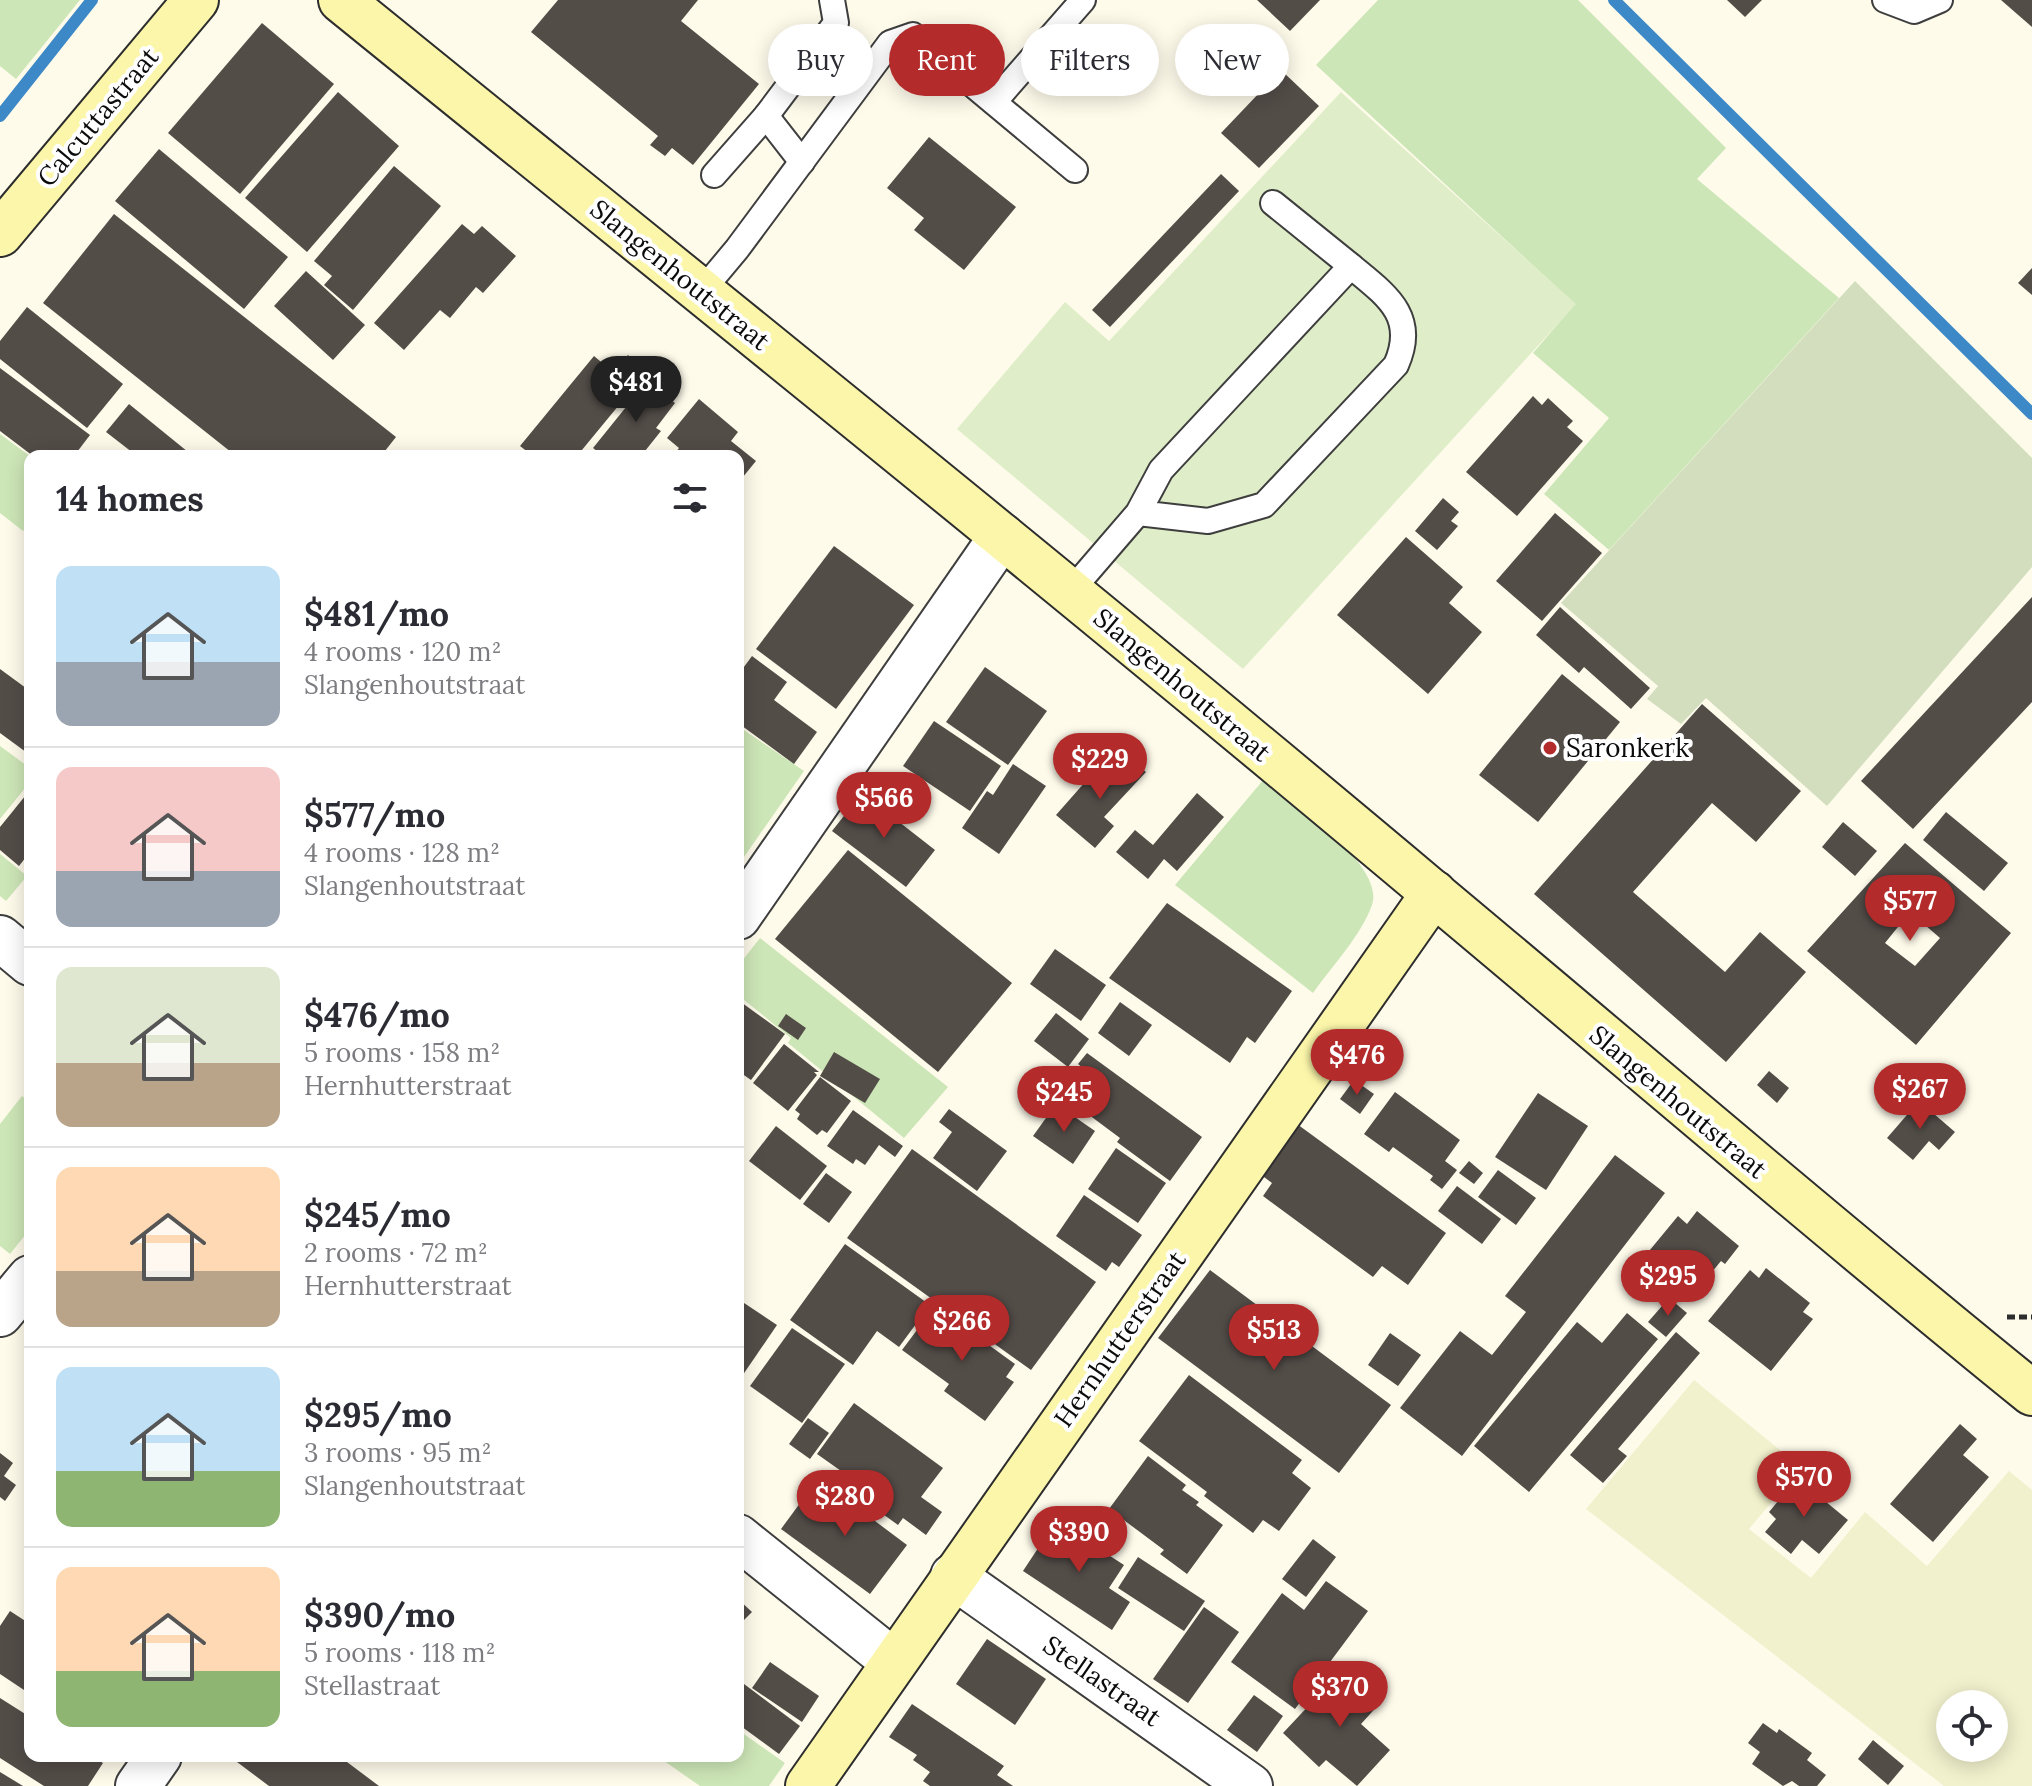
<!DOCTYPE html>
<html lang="en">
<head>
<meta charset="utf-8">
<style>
	body { margin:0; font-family:Lora,serif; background:#f7f7f7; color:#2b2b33; height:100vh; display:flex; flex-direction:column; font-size:30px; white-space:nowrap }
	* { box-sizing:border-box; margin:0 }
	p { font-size:26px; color:#7c7c81 }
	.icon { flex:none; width:44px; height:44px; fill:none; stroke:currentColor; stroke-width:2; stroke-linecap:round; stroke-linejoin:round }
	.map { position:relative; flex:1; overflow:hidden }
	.details { position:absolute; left:24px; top:450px; width:720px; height:1312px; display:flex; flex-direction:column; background:#fff; border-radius:16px; box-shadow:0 4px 20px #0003 }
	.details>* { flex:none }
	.top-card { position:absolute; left:768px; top:24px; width:760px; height:72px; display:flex; gap:16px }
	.tools { position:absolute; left:1936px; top:1690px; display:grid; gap:16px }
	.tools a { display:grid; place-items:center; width:72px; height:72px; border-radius:50%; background:#fff; box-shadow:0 4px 20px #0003; font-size:40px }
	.price { position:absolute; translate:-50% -68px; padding:0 18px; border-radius:28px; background:#b42b2b; color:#fff; font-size:26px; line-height:52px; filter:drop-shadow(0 2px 4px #0008) }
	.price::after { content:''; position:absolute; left:50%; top:48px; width:24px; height:18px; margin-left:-12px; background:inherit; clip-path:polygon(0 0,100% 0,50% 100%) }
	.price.on { background:#222; color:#fff }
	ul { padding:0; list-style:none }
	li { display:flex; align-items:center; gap:24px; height:200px; padding:0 32px }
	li+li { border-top:2px solid #e1e1e2 }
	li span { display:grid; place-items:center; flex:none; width:224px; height:160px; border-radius:16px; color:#555 }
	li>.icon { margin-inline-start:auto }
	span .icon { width:96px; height:96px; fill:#fffc; stroke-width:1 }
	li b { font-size:34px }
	h2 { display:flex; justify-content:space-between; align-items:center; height:96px; padding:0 32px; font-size:34px }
	.chip { padding:0 28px; border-radius:36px; background:#fff; box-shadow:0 4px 20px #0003; font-size:28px; line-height:72px }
	.chip.on { background:#b42b2b; color:#fff }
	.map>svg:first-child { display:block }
</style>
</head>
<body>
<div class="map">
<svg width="2032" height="1786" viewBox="0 0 2032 1786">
	<rect width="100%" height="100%" fill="#fefbeb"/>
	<!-- farmland -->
	<path fill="#f2f1cd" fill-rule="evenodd" d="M 1694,1380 L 1801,1467 L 1749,1529 L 1811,1578 L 1865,1512 L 1927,1566 L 2009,1471 L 2032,1490 L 2032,1786 L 1944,1786 L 1586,1509 ZM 1950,1704 L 1994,1704 L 1994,1748 L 1950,1748 Z"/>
	<!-- green -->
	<g fill="#cde6b7">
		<polygon points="0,0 80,0 16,79 0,66"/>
		<polygon points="1378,0 1578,0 1726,148 1697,179 1839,298 1609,550 1544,494 1609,418 1533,353 1575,304 1316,65"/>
		<polygon points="0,434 30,456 30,522 23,531 0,513"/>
		<polygon points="738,726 804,771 744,857 738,852"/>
		<polygon points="0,746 30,768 30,782 0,819"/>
		<path d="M 1264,779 C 1292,803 1386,865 1372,905 C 1361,936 1332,966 1313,993 L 1175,885 Z"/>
		<polygon points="0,854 27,876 6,901 0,896"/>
		<polygon points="760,938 948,1087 904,1138 788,1043 791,1038 738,995 738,966"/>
		<polygon points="22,1096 30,1103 30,1229 10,1254 0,1246 0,1124"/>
		<polygon points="738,1730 785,1763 769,1786 700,1786 657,1756 738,1756"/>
	</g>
	<!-- cemetery -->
	<polygon fill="#d2debe" points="1855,281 2032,458 2032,567 1827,806 1706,698 1681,724 1647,699 1658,686 1561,603"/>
	<!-- pitch -->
	<polygon fill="#dfeec8" points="1341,92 1576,304 1243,669 957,429 1065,302 1109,341"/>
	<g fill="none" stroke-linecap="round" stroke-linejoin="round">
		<!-- stream -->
		<g stroke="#3d88c6" stroke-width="12">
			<polyline points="1614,0 2032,414"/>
			<polyline points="0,116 92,0"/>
		</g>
	</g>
	<!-- building -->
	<g fill="#534d48" fill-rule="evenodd">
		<polygon points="558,0 698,0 681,21 759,84 693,165 672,148 665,156 650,145 658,136 531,32"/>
		<polygon points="1257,0 1320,0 1290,31"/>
		<polygon points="1727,0 1762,0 1745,17"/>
		<polygon points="2001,0 2032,0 2032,27"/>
		<polygon points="262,23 334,84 240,194 168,133"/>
		<polygon points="1281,70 1319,106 1259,168 1221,133"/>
		<polygon points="338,92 399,146 307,252 245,198"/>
		<polygon points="929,137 1016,207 964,270 914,230 924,218 887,188"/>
		<polygon points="159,149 288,257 244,309 115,201"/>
		<polygon points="394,166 441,206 353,310 324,285 332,276 314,261"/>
		<polygon points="1221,174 1239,191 1110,327 1092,310"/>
		<polygon points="114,214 396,437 381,456 236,456 43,303"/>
		<polygon points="462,224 474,234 482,226 516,256 483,293 476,287 450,318 440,310 404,350 374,323"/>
		<polygon points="2032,268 2032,295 2018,283"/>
		<polygon points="306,271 365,325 333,360 274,306"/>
		<polygon points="27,307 123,384 87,428 0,359 0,341"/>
		<polygon points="628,355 647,371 577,456 533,456 520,446 594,356 613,372"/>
		<polygon points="0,368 90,435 74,456 33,456 0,431"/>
		<polygon points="647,381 675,403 656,428 661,431 641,456 603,456 593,448"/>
		<polygon points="1533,396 1542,405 1548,398 1573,421 1567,427 1583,441 1517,516 1466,472"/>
		<polygon points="699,399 738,432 731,441 756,461 738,483 738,456 673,456 679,448 667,438"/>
		<polygon points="129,404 193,456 137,456 106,432"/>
		<polygon points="1443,498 1459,512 1451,521 1458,526 1437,550 1415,531"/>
		<polygon points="1555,513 1602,553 1542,621 1496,581"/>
		<polygon points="1406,537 1463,587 1449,603 1482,632 1428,694 1337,615"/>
		<polygon points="834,546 914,605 836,709 756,649"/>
		<polygon points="2032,597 2032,702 1913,829 1861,781"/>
		<polygon points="1560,607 1650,688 1631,709 1584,667 1579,673 1536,635"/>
		<polygon points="752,656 787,682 774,700 817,732 794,764 738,723 738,675"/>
		<polygon points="985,667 1047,711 1008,765 946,722"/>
		<polygon points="0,669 30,691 30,755 0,733"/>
		<polygon points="1562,674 1620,722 1538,822 1479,775"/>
		<polygon points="1702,704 1801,791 1756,842 1712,803 1633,892 1725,972 1760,932 1806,972 1726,1062 1534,894"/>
		<polygon points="934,721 1001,766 970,811 903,766"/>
		<polygon points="1124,753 1146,772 1104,817 1114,826 1095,848 1056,815 1093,773 1103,780"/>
		<polygon points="1013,764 1046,786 999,854 962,828 987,791 993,795"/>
		<polygon points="30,790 30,852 19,866 0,850 0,827"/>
		<polygon points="862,793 935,850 906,887 832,831"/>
		<polygon points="1197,793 1224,817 1177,871 1164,859 1148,879 1116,852 1135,830 1153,845"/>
		<polygon points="1946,812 2008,863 1984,891 1923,840"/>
		<polygon points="1843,822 1877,851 1855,876 1822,847"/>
		<path d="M 1905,843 L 2011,933 L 1916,1045 L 1807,951 ZM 1910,912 L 1940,938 L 1915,966 L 1885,943 Z"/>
		<polygon points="848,850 1012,983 938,1072 775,939"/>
		<polygon points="1167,903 1292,991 1255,1043 1247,1037 1230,1063 1109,978"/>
		<polygon points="1055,949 1106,985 1081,1021 1030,984"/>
		<polygon points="738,1000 785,1034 751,1080 738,1071"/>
		<polygon points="1120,1002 1152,1025 1129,1056 1098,1033"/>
		<polygon points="1056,1013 1089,1039 1068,1067 1034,1041"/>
		<polygon points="786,1014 806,1028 798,1040 778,1026"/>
		<polygon points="784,1044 819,1072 814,1072 817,1075 788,1111 753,1083"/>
		<polygon points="834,1052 880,1079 865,1103 820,1076"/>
		<polygon points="1087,1053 1202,1137 1170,1181 1117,1142 1120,1138 1073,1103 1093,1076 1078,1064"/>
		<polygon points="1769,1071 1789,1088 1777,1103 1757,1085"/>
		<polygon points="820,1077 851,1101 827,1133 822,1130 817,1135 797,1119 800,1114 795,1110"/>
		<polygon points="1354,1080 1374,1094 1360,1114 1340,1099"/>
		<polygon points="1395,1092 1460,1140 1445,1161 1457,1170 1442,1189 1430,1180 1433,1176 1393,1147 1389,1152 1364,1134"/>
		<polygon points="1538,1093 1588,1126 1546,1190 1495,1157"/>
		<polygon points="1919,1101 1955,1132 1939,1150 1929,1141 1913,1160 1887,1138"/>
		<polygon points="1056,1104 1095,1131 1073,1164 1033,1136"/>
		<polygon points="949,1109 1007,1151 977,1191 933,1158 952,1132 939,1122"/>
		<polygon points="853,1110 903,1146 895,1157 879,1145 865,1165 856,1159 853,1164 827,1146"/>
		<polygon points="1297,1124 1446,1233 1408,1285 1382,1266 1373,1277 1263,1196 1272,1183 1260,1174"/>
		<polygon points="776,1126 827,1166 800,1200 749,1161"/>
		<polygon points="1116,1148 1166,1183 1138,1223 1088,1189"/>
		<polygon points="912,1149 1096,1282 1031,1370 847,1238"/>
		<polygon points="1615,1155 1665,1193 1462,1456 1400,1408 1460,1331 1492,1355 1526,1312 1505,1296"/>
		<polygon points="1469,1161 1483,1173 1474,1184 1459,1173"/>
		<polygon points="1498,1170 1536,1198 1516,1225 1478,1197"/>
		<polygon points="826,1173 852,1192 829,1223 803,1204"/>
		<polygon points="1457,1186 1501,1219 1482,1244 1438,1211"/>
		<polygon points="1084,1195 1142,1235 1119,1267 1112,1262 1106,1271 1056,1236"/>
		<polygon points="1697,1211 1739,1246 1725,1264 1721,1261 1688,1301 1673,1288 1661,1303 1641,1287 1652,1273 1640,1262 1678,1216 1687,1224"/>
		<polygon points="845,1244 930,1305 899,1347 877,1331 853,1365 790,1320"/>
		<polygon points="1766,1268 1810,1303 1803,1312 1813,1319 1771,1371 1708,1321 1750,1270 1759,1278"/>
		<polygon points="1210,1270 1391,1405 1339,1473 1158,1338"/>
		<polygon points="1669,1298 1687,1313 1666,1337 1648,1322"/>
		<polygon points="738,1299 777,1325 738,1382"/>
		<polygon points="935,1306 1015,1364 1006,1377 1014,1382 985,1421 944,1391 949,1384 902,1350"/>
		<polygon points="1627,1313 1658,1339 1529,1492 1474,1446 1577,1322 1602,1343"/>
		<polygon points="792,1328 845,1364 802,1423 750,1386"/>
		<polygon points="1676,1332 1700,1353 1618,1449 1627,1456 1603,1483 1570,1455"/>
		<polygon points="1390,1333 1421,1355 1398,1386 1368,1365"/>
		<polygon points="1189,1375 1302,1460 1292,1473 1311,1488 1279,1531 1263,1520 1253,1533 1204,1496 1207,1492 1139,1441"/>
		<polygon points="854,1403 943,1468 921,1497 942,1512 926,1535 903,1518 898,1525 862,1499 868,1490 817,1454"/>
		<polygon points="808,1418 829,1433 810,1459 789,1444"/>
		<polygon points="1960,1424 1977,1439 1963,1455 1989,1477 1933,1542 1890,1504"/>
		<polygon points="0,1453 13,1463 4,1476 16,1485 5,1501 0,1497"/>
		<polygon points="1148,1456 1186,1485 1182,1490 1199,1502 1196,1505 1223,1525 1187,1574 1160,1554 1164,1550 1109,1509"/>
		<polygon points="1797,1478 1848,1520 1819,1554 1802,1540 1791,1554 1765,1532 1776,1519 1769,1512"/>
		<polygon points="827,1485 907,1545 870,1594 781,1529 809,1491 818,1497"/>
		<polygon points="1056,1521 1124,1565 1109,1588 1130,1602 1112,1630 1023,1571"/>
		<polygon points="1313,1539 1336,1557 1306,1597 1282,1579"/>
		<polygon points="1138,1557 1205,1601 1184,1631 1118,1588"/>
		<polygon points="1326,1581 1368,1611 1295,1709 1231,1662 1282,1593 1304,1610"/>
		<polygon points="738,1599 752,1612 738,1626"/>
		<polygon points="1204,1607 1239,1632 1188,1703 1153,1679"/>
		<polygon points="10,1611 30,1624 30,1694 0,1674 0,1626"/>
		<polygon points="987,1639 1046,1679 1015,1725 956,1684"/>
		<polygon points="770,1662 819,1696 802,1722 752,1688"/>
		<polygon points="1344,1668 1381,1702 1361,1724 1390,1750 1357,1786 1326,1760 1319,1767 1283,1733"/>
		<polygon points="744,1684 800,1726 779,1754 738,1724 738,1691"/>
		<polygon points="1254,1695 1283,1716 1257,1752 1227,1730"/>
		<polygon points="0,1698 30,1717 30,1756 92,1756 103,1763 88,1786 44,1786 0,1758"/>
		<polygon points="912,1704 1004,1766 997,1775 1013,1786 930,1786 923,1781 930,1772 913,1760 917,1755 889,1737"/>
		<polygon points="1763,1723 1777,1733 1779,1729 1812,1753 1807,1760 1826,1775 1817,1786 1799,1786 1792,1781 1783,1786 1752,1764 1760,1752 1748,1743"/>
		<polygon points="1873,1740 1904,1766 1888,1785 1858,1759"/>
		<polygon points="235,1756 339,1756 379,1786 269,1786 233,1759"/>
		<polygon points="0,1772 23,1786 0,1786"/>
	</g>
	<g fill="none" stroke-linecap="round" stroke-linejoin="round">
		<defs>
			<g id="lane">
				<polyline points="1885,0 1914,11 1940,0"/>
				<polyline points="994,102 1083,0"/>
				<polyline points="766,116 802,162"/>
				<polyline points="714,175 766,116 836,23 832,0"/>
				<polyline points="1273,203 1351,266"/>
				<polyline points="701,292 737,249 890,43 913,35 1075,170"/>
				<path d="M 1070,592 L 1138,513 L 1161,470 L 1351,266 C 1386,295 1418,316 1396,365 L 1264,505 L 1208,521 L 1138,513"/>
			</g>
			<g id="street">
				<polyline points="738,917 1002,536"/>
				<polyline points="0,938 30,963"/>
				<polyline points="0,1314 30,1278"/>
				<polyline points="738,1537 894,1662"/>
				<polyline points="953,1576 1250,1786"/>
				<polyline points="138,1786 159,1756"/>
			</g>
			<g id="secondary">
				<path d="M 341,0 C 706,296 1073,590 1432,892 C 1632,1059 1829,1229 2032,1393"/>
				<polyline points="0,234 196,0"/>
				<polyline points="808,1786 1434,893"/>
			</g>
		</defs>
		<!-- lane casing -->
		<use href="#lane" stroke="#3e3e3e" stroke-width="28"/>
		<!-- street casing -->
		<use href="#street" stroke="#3e3e3e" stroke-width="48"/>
		<!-- secondary casing -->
		<use href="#secondary" stroke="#2d2d2d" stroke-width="48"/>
		<!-- path -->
		<polyline stroke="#2d2d2d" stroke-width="5" stroke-dasharray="8 4" stroke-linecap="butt" points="2007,1317 2032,1317"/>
		<!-- lane -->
		<use href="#lane" stroke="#fff" stroke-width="24"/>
		<!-- street -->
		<use href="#street" stroke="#fff" stroke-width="44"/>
		<!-- secondary -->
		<use href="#secondary" stroke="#fbf6a9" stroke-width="44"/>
	</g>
	<!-- markers -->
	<circle fill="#b42b2b" stroke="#fff" stroke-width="3" cx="1550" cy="748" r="8"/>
	<g text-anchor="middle" stroke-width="8" stroke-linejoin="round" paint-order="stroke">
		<!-- street labels -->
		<g font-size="26" fill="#0b0b0b" stroke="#fff">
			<text transform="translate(98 117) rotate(-50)" y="9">Calcuttastraat</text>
			<text transform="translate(680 275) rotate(39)" y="9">Slangenhoutstraat</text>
			<text transform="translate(1182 685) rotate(40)" y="9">Slangenhoutstraat</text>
			<text transform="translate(1678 1102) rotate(40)" y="9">Slangenhoutstraat</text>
			<text transform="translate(1120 1339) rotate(-55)" y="9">Hernhutterstraat</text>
			<text transform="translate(1102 1681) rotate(35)" y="9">Stellastraat</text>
		</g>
		<!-- poi labels -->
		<g font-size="26" fill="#0b0b0b" stroke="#fff" text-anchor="start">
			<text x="1566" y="757">Saronkerk</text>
		</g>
	</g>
</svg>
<div class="tools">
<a><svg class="icon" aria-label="locate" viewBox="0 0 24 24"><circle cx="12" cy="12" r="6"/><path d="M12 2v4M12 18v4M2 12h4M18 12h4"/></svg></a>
</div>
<b class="price on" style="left:636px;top:424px">$481</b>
<b class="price" style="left:1100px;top:801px">$229</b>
<b class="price" style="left:884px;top:840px">$566</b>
<b class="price" style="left:1910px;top:943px">$577</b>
<b class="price" style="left:1357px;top:1097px">$476</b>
<b class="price" style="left:1920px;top:1131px">$267</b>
<b class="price" style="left:1064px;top:1134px">$245</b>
<b class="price" style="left:1668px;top:1318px">$295</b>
<b class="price" style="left:962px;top:1363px">$266</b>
<b class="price" style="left:1274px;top:1372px">$513</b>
<b class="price" style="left:1804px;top:1519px">$570</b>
<b class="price" style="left:845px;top:1538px">$280</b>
<b class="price" style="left:1079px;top:1574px">$390</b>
<b class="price" style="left:1340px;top:1729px">$370</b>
<div class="top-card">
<a class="chip">Buy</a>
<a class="chip on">Rent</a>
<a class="chip">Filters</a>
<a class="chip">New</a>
</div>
<section class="details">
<h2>14 homes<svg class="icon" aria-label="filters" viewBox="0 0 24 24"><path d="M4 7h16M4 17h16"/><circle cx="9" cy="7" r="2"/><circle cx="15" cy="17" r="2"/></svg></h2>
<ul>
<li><span style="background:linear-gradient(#bfe0f5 60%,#9aa5b1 0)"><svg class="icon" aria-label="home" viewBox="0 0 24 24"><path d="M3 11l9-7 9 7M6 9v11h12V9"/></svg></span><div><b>$481/mo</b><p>4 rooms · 120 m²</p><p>Slangenhoutstraat</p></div></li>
<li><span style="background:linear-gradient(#f6c9c9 65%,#9aa5b1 0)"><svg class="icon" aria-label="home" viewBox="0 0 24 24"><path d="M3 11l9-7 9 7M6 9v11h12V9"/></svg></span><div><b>$577/mo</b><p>4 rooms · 128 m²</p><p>Slangenhoutstraat</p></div></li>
<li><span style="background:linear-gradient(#dfe7d0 60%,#b9a48a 0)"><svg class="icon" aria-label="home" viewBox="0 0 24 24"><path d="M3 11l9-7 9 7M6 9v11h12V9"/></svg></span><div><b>$476/mo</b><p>5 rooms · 158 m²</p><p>Hernhutterstraat</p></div></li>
<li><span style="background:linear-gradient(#ffd9b3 65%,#b9a48a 0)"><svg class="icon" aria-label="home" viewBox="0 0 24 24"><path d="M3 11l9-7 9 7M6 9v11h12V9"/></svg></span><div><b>$245/mo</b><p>2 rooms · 72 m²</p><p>Hernhutterstraat</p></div></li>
<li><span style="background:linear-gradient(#bfe0f5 65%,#8fb573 0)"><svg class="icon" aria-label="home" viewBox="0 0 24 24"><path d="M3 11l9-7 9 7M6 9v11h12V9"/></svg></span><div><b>$295/mo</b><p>3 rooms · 95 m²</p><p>Slangenhoutstraat</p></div></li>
<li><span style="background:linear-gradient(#ffd9b3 65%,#8fb573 0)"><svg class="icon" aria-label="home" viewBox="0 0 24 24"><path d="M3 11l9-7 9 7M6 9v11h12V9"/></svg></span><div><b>$390/mo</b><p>5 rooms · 118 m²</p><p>Stellastraat</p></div></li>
</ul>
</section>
</div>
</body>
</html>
